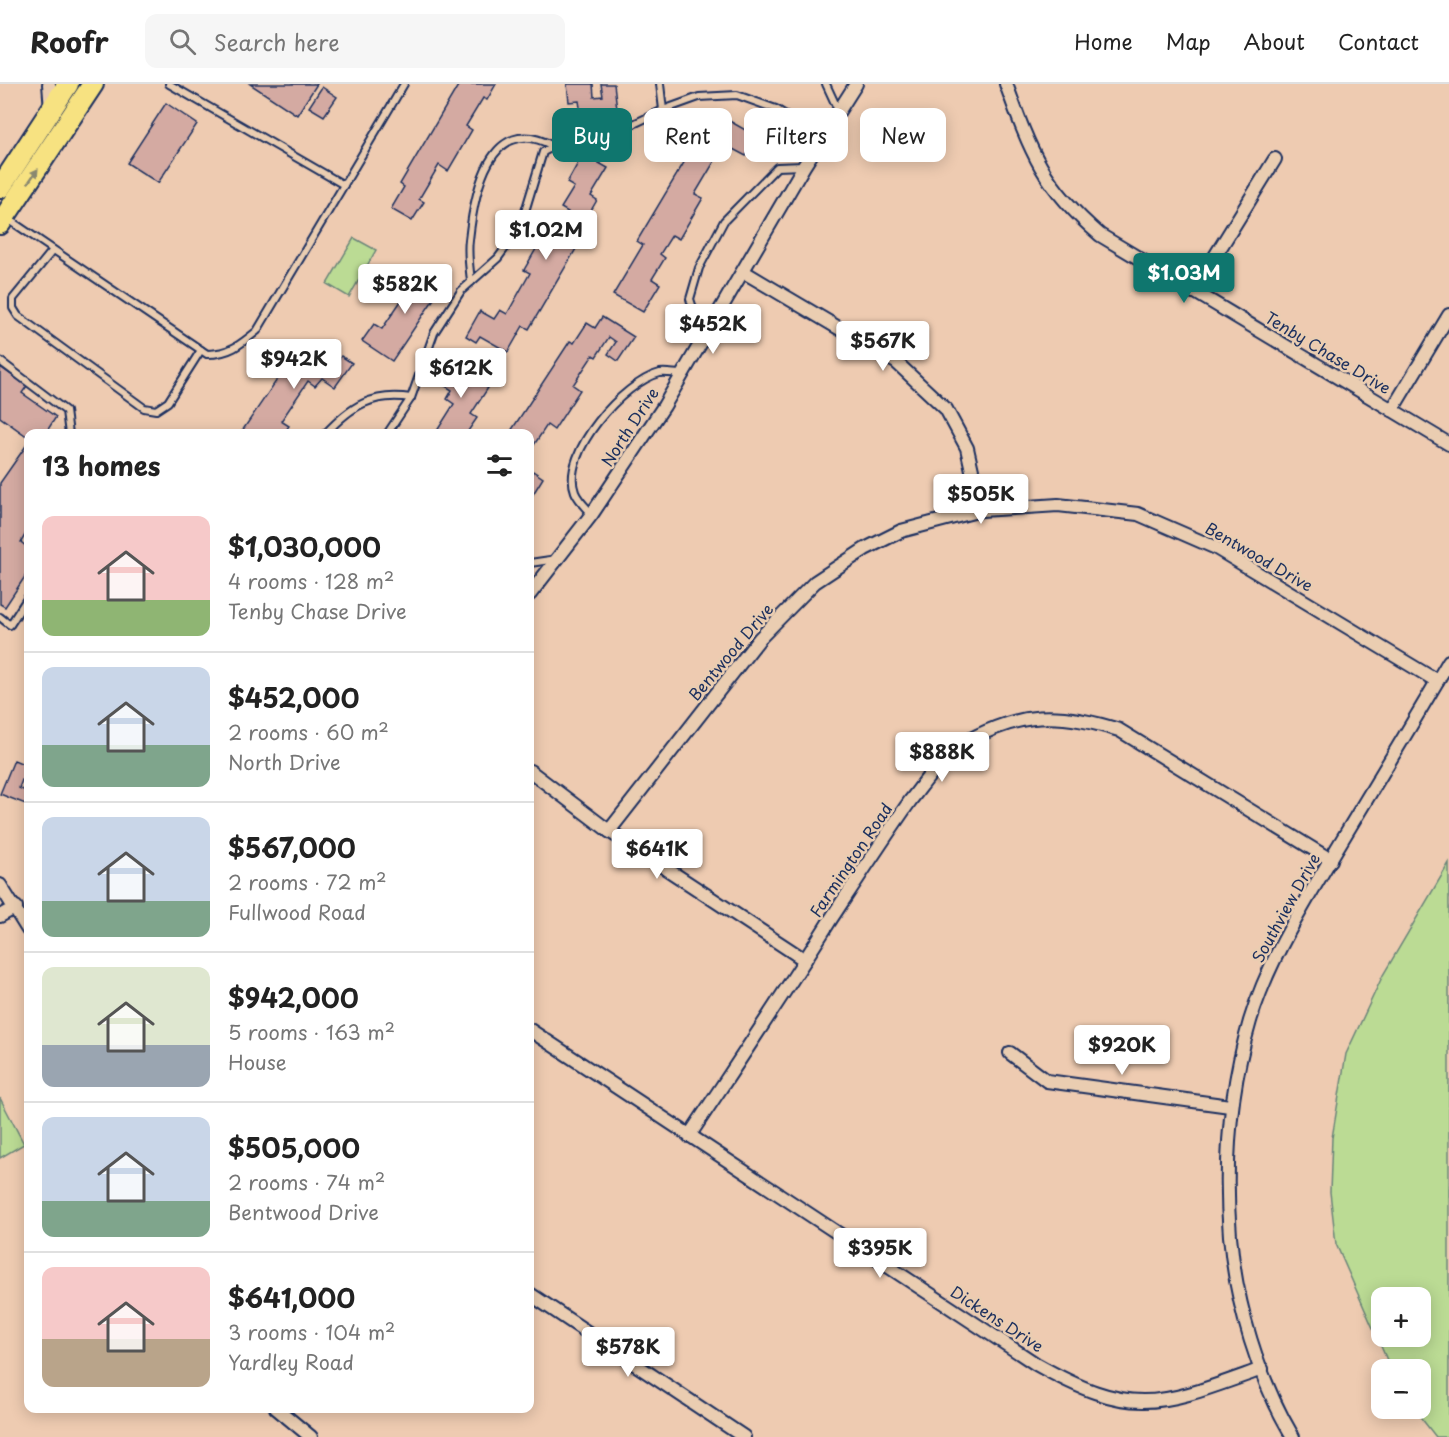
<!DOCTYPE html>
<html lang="en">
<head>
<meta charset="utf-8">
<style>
	body { margin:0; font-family:"Playpen Sans",sans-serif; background:#f6f6f6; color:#222; height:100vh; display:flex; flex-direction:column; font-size:22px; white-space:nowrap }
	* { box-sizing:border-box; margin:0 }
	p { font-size:20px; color:#767676 }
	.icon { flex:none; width:33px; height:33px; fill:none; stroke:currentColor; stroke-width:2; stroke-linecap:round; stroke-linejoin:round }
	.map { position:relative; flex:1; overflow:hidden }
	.details { position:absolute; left:24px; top:345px; width:510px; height:984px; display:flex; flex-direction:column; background:#fff; border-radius:12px; box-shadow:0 3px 15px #0003 }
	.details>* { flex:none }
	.hud { position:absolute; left:552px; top:24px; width:570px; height:54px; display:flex; gap:12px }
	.tools { position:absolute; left:1371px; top:1203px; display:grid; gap:12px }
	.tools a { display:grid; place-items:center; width:60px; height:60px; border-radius:12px; background:#fff; box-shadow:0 3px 15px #0003; font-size:30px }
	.price { position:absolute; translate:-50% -51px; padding:0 14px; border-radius:6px; background:#fff; color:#222; font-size:20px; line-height:39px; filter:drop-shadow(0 2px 3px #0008) }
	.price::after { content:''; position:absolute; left:50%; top:36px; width:18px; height:14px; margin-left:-9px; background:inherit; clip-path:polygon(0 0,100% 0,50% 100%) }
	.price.active { background:#0f766e; color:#fff }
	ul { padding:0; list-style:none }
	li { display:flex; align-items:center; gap:18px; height:150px; padding:0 18px }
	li+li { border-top:2px solid #e0e0e0 }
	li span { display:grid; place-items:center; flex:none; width:168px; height:120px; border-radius:12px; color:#555 }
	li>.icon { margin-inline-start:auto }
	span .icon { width:72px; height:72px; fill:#fffc; stroke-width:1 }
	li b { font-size:26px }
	h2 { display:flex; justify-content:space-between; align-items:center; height:72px; padding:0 18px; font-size:26px }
	.tag { padding:0 21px; border-radius:12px; background:#fff; box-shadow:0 3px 15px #0003; font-size:21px; line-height:54px }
	.tag.active { background:#0f766e; color:#fff }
	header { display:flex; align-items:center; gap:36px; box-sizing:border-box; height:84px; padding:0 30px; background:#fff; border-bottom:2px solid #e0e0e0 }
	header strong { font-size:28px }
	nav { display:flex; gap:33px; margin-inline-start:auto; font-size:21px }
	.search { width:420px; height:54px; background:#f6f6f6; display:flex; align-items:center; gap:15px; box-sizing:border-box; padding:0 21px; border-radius:12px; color:#767676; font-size:22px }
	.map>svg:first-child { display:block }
</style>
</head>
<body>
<header>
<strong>Roofr</strong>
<div class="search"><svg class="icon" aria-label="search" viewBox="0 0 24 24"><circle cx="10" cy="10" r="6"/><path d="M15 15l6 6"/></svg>Search here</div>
<nav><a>Home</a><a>Map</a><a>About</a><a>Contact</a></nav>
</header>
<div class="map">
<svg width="1449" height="1353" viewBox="0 0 1449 1353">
	<rect width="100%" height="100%" fill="#eecbb1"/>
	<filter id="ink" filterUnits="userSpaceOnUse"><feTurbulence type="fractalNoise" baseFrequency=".0167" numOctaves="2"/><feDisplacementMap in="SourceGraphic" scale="12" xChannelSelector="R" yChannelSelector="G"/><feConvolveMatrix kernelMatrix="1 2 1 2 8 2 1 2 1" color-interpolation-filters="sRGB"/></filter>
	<g filter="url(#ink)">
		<!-- green -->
		<g fill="#bbdb94" stroke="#6b8579" stroke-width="1.5" fill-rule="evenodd">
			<polygon points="354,154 376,166 349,213 327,200"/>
			<path d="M 1449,779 L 1449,1353 L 1436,1353 L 1414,1325 L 1420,1324 L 1420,1286 L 1391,1285 L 1336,1160 L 1330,1108 L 1332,1054 L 1346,970 L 1383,891 ZM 1382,1214 L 1420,1214 L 1420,1252 L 1382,1252 Z"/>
			<polygon points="0,1014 24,1060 0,1074"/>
		</g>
		<!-- building -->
		<g fill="#d4aaa2" stroke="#1b2f5e" stroke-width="1.5">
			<polygon points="250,0 317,0 297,31"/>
			<polygon points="459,0 496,0 487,16 483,14 466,42 472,46 448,87 439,81 419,115 424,118 412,137 391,125 404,103 400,100"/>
			<polygon points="567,0 593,0 594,13 603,12 601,0 614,0 617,25 581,30 579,17 569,18"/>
			<polygon points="322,3 337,13 324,32 309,23"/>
			<polygon points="166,19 197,40 158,99 127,79"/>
			<polygon points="719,31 747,47 750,41 761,47 746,72 731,64 727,72 720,68 695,110 703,114 679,155 672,151 660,170 665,174 652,195 660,200 643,228 613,211 643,161 637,157 698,55 703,58"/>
			<polygon points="583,70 608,84 591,112 597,116 585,137 590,141 529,245 523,242 508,268 480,252 476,258 466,252 480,227 494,235 500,226 507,230 530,189 524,186 548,144 555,149 568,128 561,124 574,103 567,99"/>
			<polygon points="424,183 446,197 392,277 362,257 374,240 382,245"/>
			<polygon points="602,233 634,253 618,277 608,270 616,258 609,253 596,273 593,271 573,301 580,306 554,346 547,341 530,367 530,350 509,350 570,257 574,259 587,239 595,244"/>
			<polygon points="311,260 337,278 341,272 352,279 335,303 322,294 315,302 308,297 281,337 289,342 283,350 240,350 287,281 293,285"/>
			<polygon points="454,274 466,281 462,287 488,304 471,330 477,334 466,350 435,350 454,320 447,315 452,306 439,298"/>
			<polygon points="0,283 27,302 22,309 56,333 45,350 28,350 28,353 0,333"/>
			<polygon points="28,359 28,446 21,458 28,464 28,488 5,523 0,520 0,399"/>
			<polygon points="533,387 543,394 530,415 530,392"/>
			<polygon points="28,673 28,699 22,696 19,704 28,708 28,721 0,710 14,676 26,681"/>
		</g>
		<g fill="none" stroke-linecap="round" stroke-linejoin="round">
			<defs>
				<g id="service">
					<polyline points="169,0 344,101"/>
					<polyline points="660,0 663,26"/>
					<polyline points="826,0 838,26"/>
					<path d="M 8,135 L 207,270 C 229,270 240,261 257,247 L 404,0"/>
					<polyline points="53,166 13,215 13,224 18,232 144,324 156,326 168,318 201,266"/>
					<path d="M 471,198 C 470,185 467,170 469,156 C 474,110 489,27 553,62"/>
					<polyline points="708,248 697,236 690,215 699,184 724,137 777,83 803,82"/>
					<polyline points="0,277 66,327 69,350"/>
					<path d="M 325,350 C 351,322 373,308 411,314"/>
					<polyline points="387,350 411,314 434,249 461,207 498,174 520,144 543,68 564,57 602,55 663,26 699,13 737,11 776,25 822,53"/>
					<path d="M 592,430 C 587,424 578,416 575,408 C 560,369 624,298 660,289 C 666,288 676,290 683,290"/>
					<polyline points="530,479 557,475"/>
					<polyline points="0,533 10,541 28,513"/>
				</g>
				<g id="minor">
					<polyline points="49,0 51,26"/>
					<path d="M 1006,0 C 1031,69 1043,102 1100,151 L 1449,360"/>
					<polyline points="744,188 896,278 946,325 967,364 981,426"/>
					<polyline points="1193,208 1275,75"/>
					<polyline points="1392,326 1449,231"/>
					<polyline points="530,510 592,430 664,322 804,82 856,0"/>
					<polyline points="530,687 609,747 805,876"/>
					<polyline points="609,747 760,554 815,498 865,465 901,447 981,426 1058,421 1138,430 1216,464 1437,597"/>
					<polyline points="0,801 28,846"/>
					<polyline points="0,832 16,823"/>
					<path d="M 530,946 L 1036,1280 C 1135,1336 1161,1321 1262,1285"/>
					<polyline points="1010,969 1047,997 1230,1022"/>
					<path d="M 689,1052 C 736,981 784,910 829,838 C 856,797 882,757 910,717 C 925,698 941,673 962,660 C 1019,627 1059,627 1119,646 L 1331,776"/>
					<polyline points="530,1210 744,1353"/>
					<polyline points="276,1324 311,1353"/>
					<path d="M 1293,1353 C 1258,1294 1236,1220 1230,1152 C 1224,1078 1229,1008 1250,937 C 1268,877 1302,824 1333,771 C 1372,706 1411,642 1449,577"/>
				</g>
				<g id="trunk">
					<polyline points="0,104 68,0"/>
					<polyline points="0,140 93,0"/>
				</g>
			</defs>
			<!-- service casing -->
			<use href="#service" stroke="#1b2f5e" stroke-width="10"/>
			<!-- minor casing -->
			<use href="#minor" stroke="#1b2f5e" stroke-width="16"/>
			<!-- trunk casing -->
			<use href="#trunk" stroke="#1b2f5e" stroke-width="24"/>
			<!-- service -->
			<use href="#service" stroke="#eacdb1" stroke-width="6"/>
			<!-- minor -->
			<use href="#minor" stroke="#eacdb1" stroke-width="12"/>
			<!-- trunk -->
			<use href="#trunk" stroke="#f7e281" stroke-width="20"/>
		</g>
		<!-- one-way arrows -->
		<defs><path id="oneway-solid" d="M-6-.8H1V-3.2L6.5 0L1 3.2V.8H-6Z" transform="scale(1.5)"/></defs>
		<use fill="#898870" href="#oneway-solid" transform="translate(33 92) rotate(-55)"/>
	</g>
	<g text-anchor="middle" stroke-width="5" stroke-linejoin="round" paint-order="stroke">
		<!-- street labels -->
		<g font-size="16" fill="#1b2f5e" stroke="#eacdb1">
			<text transform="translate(1328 269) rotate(31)" y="6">Tenby Chase Drive</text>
			<text transform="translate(630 343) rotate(-57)" y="6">North Drive</text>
			<text transform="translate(1259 473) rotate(30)" y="6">Bentwood Drive</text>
			<text transform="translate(731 568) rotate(-50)" y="6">Bentwood Drive</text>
			<text transform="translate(851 776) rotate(-56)" y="6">Farmington Road</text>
			<text transform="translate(1286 824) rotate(-61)" y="6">Southview Drive</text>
			<text transform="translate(997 1235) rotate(33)" y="6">Dickens Drive</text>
		</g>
	</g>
</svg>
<div class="tools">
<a>+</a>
<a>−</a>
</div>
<b class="price" style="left:546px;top:177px">$1.02M</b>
<b class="price active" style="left:1184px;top:220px">$1.03M</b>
<b class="price" style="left:405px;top:231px">$582K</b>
<b class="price" style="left:713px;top:271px">$452K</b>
<b class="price" style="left:883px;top:288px">$567K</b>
<b class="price" style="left:294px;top:306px">$942K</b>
<b class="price" style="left:461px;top:315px">$612K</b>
<b class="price" style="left:981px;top:441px">$505K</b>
<b class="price" style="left:942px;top:699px">$888K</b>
<b class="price" style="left:657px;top:796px">$641K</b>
<b class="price" style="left:1122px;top:992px">$920K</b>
<b class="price" style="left:880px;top:1195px">$395K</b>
<b class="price" style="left:628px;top:1294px">$578K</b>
<div class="hud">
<a class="tag active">Buy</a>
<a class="tag">Rent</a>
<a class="tag">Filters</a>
<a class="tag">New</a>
</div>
<section class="details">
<h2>13 homes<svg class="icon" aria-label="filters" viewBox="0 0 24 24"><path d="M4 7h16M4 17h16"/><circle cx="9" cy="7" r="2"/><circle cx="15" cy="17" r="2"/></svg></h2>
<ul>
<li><span style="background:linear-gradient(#f6c9c9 70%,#8fb573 0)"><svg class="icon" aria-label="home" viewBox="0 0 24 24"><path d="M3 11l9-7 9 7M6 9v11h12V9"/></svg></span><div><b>$1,030,000</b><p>4 rooms · 128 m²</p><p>Tenby Chase Drive</p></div></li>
<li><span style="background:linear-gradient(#c9d6e8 65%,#7fa58c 0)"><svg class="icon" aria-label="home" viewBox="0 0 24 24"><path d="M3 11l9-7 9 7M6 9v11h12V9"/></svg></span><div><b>$452,000</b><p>2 rooms · 60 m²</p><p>North Drive</p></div></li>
<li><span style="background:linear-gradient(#c9d6e8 70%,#7fa58c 0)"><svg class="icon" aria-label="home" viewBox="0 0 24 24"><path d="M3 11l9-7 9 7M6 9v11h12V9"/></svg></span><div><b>$567,000</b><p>2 rooms · 72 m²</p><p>Fullwood Road</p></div></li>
<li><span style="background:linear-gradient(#dfe7d0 65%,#9aa5b1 0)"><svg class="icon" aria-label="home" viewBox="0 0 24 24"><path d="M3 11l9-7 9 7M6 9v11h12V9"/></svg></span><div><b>$942,000</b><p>5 rooms · 163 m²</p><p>House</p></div></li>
<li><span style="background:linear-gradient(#c9d6e8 70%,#7fa58c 0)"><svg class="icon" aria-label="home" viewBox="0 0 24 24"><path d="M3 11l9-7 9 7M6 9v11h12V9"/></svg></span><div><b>$505,000</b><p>2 rooms · 74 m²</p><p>Bentwood Drive</p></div></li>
<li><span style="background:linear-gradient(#f6c9c9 60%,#b9a48a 0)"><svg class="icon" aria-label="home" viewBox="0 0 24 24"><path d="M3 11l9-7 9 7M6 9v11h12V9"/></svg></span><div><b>$641,000</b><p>3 rooms · 104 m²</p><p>Yardley Road</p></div></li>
</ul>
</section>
</div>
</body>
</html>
